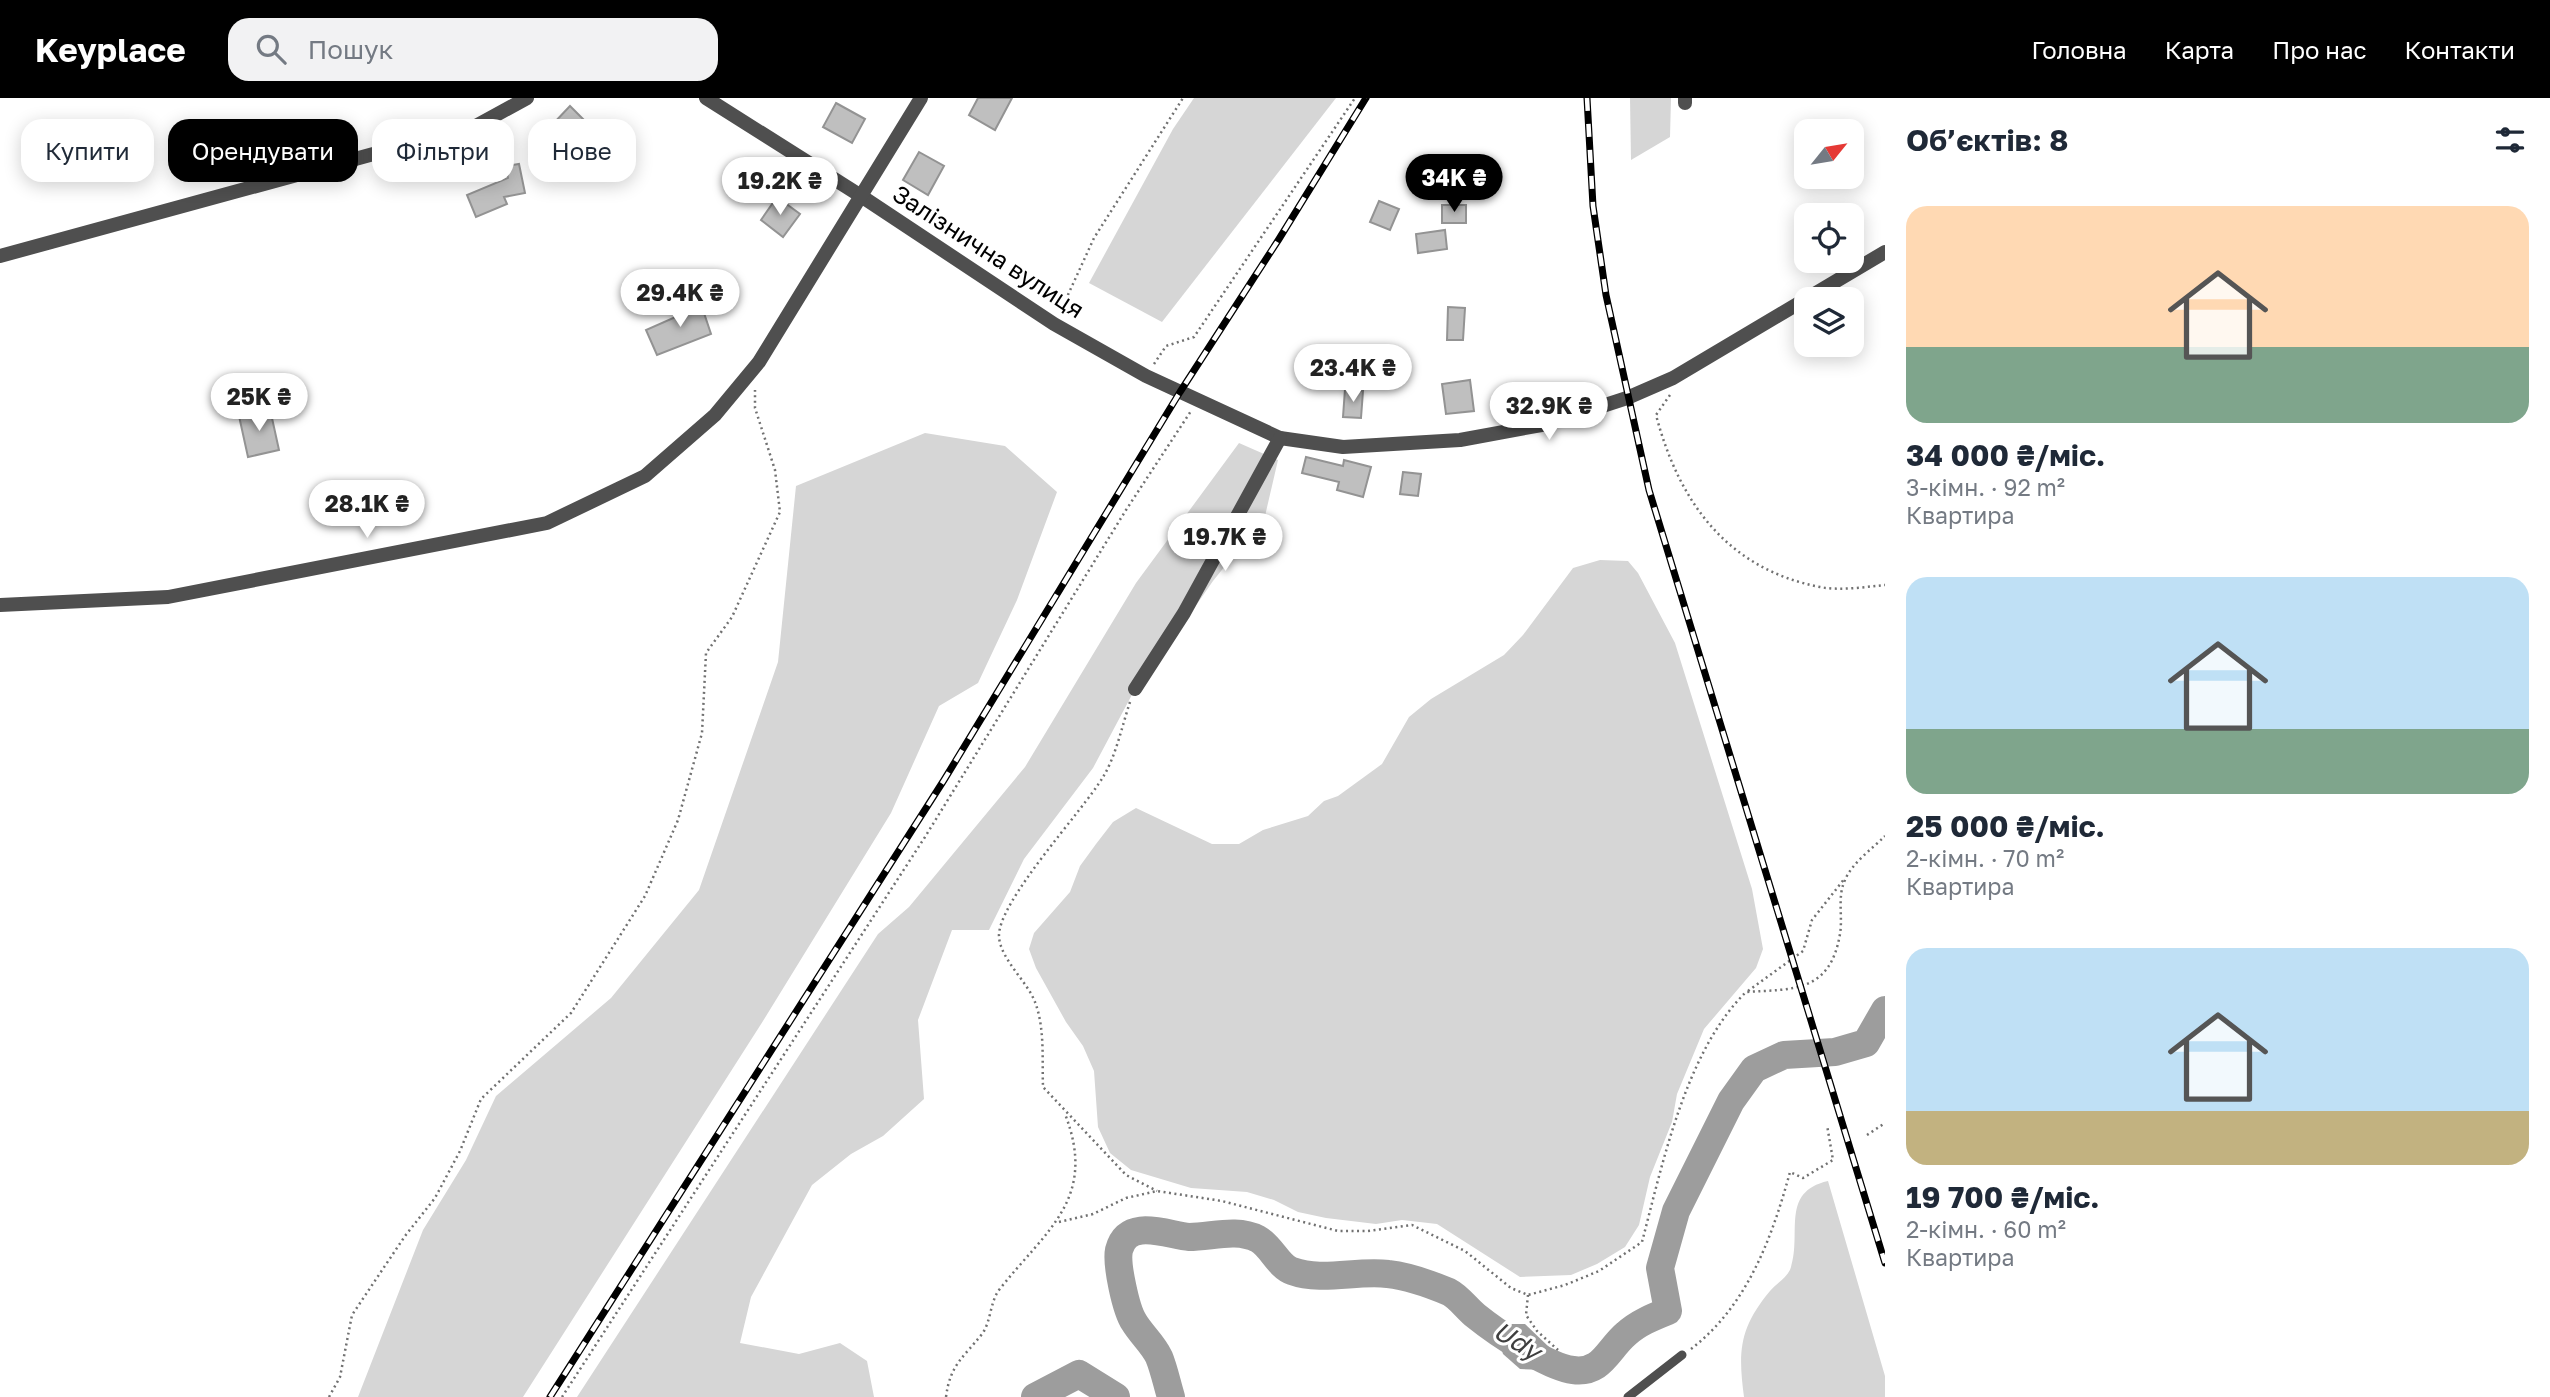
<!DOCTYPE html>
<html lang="uk">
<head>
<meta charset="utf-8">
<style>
	body { margin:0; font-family:"Golos Text",sans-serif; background:#f2f2f3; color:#1f2937; height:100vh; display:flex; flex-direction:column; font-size:26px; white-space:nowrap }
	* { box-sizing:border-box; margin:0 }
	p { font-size:23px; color:#747a83 }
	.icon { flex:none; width:38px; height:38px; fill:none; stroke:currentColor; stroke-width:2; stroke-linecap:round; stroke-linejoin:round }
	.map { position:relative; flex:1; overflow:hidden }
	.panel { display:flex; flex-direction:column; background:#fff; width:665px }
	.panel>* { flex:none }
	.banner { position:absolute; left:21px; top:21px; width:665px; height:63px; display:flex; gap:14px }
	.needle { width:46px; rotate:60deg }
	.controls { position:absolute; left:1794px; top:21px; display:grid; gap:14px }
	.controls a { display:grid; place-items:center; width:70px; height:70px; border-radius:14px; background:#fff; box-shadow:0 4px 18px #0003; font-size:35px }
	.price { position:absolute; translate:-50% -60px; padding:0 16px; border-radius:24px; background:#fff; color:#222; font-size:23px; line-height:46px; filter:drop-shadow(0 2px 4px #0008) }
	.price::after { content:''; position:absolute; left:50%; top:42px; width:21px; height:16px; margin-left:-10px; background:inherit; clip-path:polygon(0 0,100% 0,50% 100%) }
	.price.selected { background:#000; color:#fff }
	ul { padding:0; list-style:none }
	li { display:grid; align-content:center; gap:14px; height:371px; padding:0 21px }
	li span { display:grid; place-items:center; height:217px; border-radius:21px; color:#555 }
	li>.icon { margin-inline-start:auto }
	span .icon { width:126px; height:126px; fill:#fffc; stroke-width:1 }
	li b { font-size:30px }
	h2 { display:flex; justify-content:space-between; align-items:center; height:84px; padding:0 21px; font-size:30px }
	.tag { padding:0 24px; border-radius:21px; background:#fff; box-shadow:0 4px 18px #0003; font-size:24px; line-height:63px }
	.tag.selected { background:#000; color:#fff }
	header { display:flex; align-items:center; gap:42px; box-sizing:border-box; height:98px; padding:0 35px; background:#000; color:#fff }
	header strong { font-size:33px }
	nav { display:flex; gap:38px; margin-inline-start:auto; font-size:24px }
	.search { width:490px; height:63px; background:#f2f2f3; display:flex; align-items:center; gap:18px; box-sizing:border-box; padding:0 24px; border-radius:21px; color:#747a83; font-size:26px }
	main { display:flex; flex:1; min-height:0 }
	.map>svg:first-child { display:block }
</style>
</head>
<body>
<header>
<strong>Keyplace</strong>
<div class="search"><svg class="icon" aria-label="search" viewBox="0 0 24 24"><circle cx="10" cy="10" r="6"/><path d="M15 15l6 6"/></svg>Пошук</div>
<nav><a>Головна</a><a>Карта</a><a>Про нас</a><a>Контакти</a></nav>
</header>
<main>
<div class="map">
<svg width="1885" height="1299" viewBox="0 0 1885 1299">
	<rect width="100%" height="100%" fill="#fff"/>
	<!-- green -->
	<g fill="#d6d6d6">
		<polygon points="1194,0 1336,0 1162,224 1089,185 1173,31"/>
		<polygon points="1630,0 1671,0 1670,39 1631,62"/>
		<polygon points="925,335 1005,348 1057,394 1017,502 978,585 939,608 891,715 763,923 523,1299 358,1299 423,1132 466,1062 496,998 611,900 699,792 778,564 796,388"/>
		<polygon points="1239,345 1278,362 1265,418 1213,483 1145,581 1135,591 1093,670 1024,761 989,832 952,832 918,922 924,1001 883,1038 851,1056 812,1087 751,1199 740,1245 799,1256 840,1245 867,1263 874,1299 577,1299 878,836 909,809 1025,669 1136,485"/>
		<polygon points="1600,462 1628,463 1638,475 1675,545 1752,791 1763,851 1756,870 1704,931 1677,996 1672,1024 1650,1079 1639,1127 1625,1149 1597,1166 1571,1177 1520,1179 1437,1126 1402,1122 1376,1126 1326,1120 1298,1114 1274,1102 1247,1094 1191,1090 1131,1072 1110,1055 1098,1029 1094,973 1083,948 1066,924 1036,870 1029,851 1034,835 1070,794 1080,768 1096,746 1113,724 1136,710 1212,746 1239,746 1263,732 1308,718 1324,703 1338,698 1382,666 1409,619 1431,601 1504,557 1523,537 1573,470"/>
		<path d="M 1828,1083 L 1885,1278 L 1885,1299 L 1744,1299 C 1738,1254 1739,1230 1770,1193 C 1776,1186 1789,1178 1791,1169 C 1802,1135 1780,1094 1828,1083 Z"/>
	</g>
	<!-- water -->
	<polygon fill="#9d9d9d" points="1510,1226 1525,1226 1574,1273 1520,1271 1503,1256 1496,1232"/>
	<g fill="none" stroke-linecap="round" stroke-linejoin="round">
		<!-- river -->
		<g stroke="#9d9d9d" stroke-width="28">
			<polyline points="1035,1299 1079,1276 1116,1299"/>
			<path d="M 1171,1299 C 1167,1286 1164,1271 1159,1259 C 1153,1246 1141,1236 1134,1224 C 1126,1212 1116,1166 1119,1152 C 1128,1118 1170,1138 1189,1139 C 1212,1139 1236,1130 1258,1141 C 1271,1148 1279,1169 1292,1173 C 1322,1184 1357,1172 1388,1176 C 1407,1178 1430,1186 1449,1194 C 1459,1199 1467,1211 1476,1218 C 1497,1235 1548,1269 1573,1272 C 1602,1276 1608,1251 1626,1236 C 1638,1225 1653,1219 1668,1213 L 1660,1170 L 1676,1113 L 1731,1003 L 1754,971 L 1784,957 L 1835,954 L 1866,945 L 1885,912"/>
		</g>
	</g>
	<!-- building -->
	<g fill="#bfbfbf" stroke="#939393" stroke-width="2">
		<polygon points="978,0 1012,0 995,32 969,17"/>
		<polygon points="836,5 865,21 852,45 823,29"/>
		<polygon points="570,8 589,27 571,46 552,27"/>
		<polygon points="919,54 944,68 928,97 903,82"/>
		<polygon points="519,66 525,95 504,99 507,106 476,119 467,97 508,80 506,68"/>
		<polygon points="777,99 800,116 783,139 761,122"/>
		<polygon points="1379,103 1399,111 1390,132 1370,124"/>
		<rect x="1442" y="107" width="24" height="18"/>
		<polygon points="1445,132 1447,151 1418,155 1416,136"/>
		<polygon points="699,200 711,236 657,257 646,232 687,214 684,204"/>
		<polygon points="1448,209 1465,210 1463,242 1447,242"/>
		<polygon points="1470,282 1474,313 1446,316 1442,286"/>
		<polygon points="1345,291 1363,293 1361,320 1343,319"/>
		<polygon points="270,311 279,352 248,359 239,318"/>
		<polygon points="1306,359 1343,368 1344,362 1371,369 1363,399 1337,392 1339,384 1302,375"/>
		<polygon points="1403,374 1421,376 1418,398 1400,396"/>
	</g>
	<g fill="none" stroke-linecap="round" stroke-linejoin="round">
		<!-- path -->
		<g stroke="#717171" stroke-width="2.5" stroke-dasharray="2 3.5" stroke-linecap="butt">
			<polyline points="1061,212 1094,140 1183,0"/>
			<polyline points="1154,266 1166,248 1194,239 1355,0"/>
			<path d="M 1670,297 L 1656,317 C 1679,404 1727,471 1820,489 C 1841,493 1864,489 1885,487"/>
			<path d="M 1130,604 C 1122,628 1116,658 1103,679 C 1083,713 997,804 999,839 C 1001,862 1027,883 1035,904 C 1045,930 1042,962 1043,989 L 1126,1077 L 1157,1093"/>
			<polyline points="1748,893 1803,853 1812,822 1845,780"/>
			<polyline points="1867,1037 1885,1025"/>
			<path d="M 1059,1124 L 1093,1116 L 1126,1100 L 1157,1093 L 1222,1103 L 1338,1133 L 1368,1133 L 1412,1127 L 1465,1153 L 1511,1190 L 1528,1197 L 1565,1187 L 1599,1173 L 1642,1144 C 1663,1064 1686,953 1746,894 C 1793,891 1830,895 1840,836 C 1843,818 1837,799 1845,782 C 1852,765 1873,750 1885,738"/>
			<polyline points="1528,1197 1526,1217 1537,1233 1558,1252"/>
			<path d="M 1691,1251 C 1747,1208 1772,1140 1790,1074 L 1803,1080 L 1833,1062 L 1827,1027"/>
			<polyline points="329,1299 340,1279 352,1217 405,1138 435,1100 460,1053 481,1001 571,915 645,798 678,722 702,635 706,555 732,519 780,414 775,372 755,310 755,292"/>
			<polyline points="562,1299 925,739 1126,412 1191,313"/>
			<path d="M 946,1299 C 950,1267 963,1260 982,1236 C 991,1224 990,1204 999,1192 C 1046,1132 1098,1101 1065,1016"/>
		</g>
		<!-- lane -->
		<polyline stroke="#4f4f4f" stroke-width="9" points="1628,1299 1682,1257"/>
		<!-- street -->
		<g stroke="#4f4f4f" stroke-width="14">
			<polyline points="706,0 861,98 1054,226 1146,278 1280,340 1343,349 1460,342 1547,326 1627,300 1673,280 1885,154"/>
			<polyline points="1685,5 1685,0"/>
			<polyline points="0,158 476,28 527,0"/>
			<polyline points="0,507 168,499 547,425 645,378 715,317 759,264 921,0"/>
			<polyline points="1135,591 1184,515 1280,340"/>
		</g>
		<defs>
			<g id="rail">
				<polyline points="1587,0 1593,108 1606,197 1649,392 1885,1165"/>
				<polyline points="550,1299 944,682 1180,294 1279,141 1366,0"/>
			</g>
		</defs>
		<!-- rail casing -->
		<use href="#rail" stroke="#000" stroke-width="7"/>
		<!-- rail -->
		<use href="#rail" stroke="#fff" stroke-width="4.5" stroke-dasharray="13" stroke-linecap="butt"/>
	</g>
	<g text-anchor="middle" stroke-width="6" stroke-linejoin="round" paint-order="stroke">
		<!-- street labels -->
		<g font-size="24" fill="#000" stroke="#fff">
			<text transform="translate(988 154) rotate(33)" y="8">Залізнична вулиця</text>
		</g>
		<!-- water labels -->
		<g font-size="26" font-style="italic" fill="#3e3e3e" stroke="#fff">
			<text transform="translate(1517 1243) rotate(31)" y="9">Udy</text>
		</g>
	</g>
</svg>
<div class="controls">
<a><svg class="needle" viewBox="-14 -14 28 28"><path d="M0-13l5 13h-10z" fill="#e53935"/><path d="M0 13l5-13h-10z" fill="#747a83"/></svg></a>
<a><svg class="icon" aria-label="locate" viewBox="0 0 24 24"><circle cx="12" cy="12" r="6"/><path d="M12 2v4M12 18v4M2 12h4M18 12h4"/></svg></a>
<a><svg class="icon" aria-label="layers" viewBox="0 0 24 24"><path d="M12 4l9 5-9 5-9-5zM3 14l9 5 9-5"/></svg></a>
</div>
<b class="price selected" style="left:1454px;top:116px">34K ₴</b>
<b class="price" style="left:780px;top:119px">19.2K ₴</b>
<b class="price" style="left:680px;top:231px">29.4K ₴</b>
<b class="price" style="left:1353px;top:306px">23.4K ₴</b>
<b class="price" style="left:259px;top:335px">25K ₴</b>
<b class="price" style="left:1549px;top:344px">32.9K ₴</b>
<b class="price" style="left:367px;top:442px">28.1K ₴</b>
<b class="price" style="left:1225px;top:475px">19.7K ₴</b>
<div class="banner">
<a class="tag">Купити</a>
<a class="tag selected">Орендувати</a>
<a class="tag">Фільтри</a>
<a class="tag">Нове</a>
</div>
</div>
<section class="panel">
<h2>Об’єктів: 8<svg class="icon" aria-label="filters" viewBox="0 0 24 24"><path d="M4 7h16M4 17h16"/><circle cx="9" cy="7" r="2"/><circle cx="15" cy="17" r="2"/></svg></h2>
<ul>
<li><span style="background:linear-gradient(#ffd9b3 65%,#7fa58c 0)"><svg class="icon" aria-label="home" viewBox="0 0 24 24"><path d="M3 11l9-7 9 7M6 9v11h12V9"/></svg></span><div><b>34 000 ₴/міс.</b><p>3-кімн. · 92 m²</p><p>Квартира</p></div></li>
<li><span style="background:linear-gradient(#bfe0f5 70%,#7fa58c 0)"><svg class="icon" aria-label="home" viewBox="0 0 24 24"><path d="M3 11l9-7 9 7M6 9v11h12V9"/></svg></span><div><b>25 000 ₴/міс.</b><p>2-кімн. · 70 m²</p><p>Квартира</p></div></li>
<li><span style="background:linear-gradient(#bfe0f5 75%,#c2b280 0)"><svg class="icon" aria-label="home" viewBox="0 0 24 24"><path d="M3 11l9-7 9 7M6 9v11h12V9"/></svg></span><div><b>19 700 ₴/міс.</b><p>2-кімн. · 60 m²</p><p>Квартира</p></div></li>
</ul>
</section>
</main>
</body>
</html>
